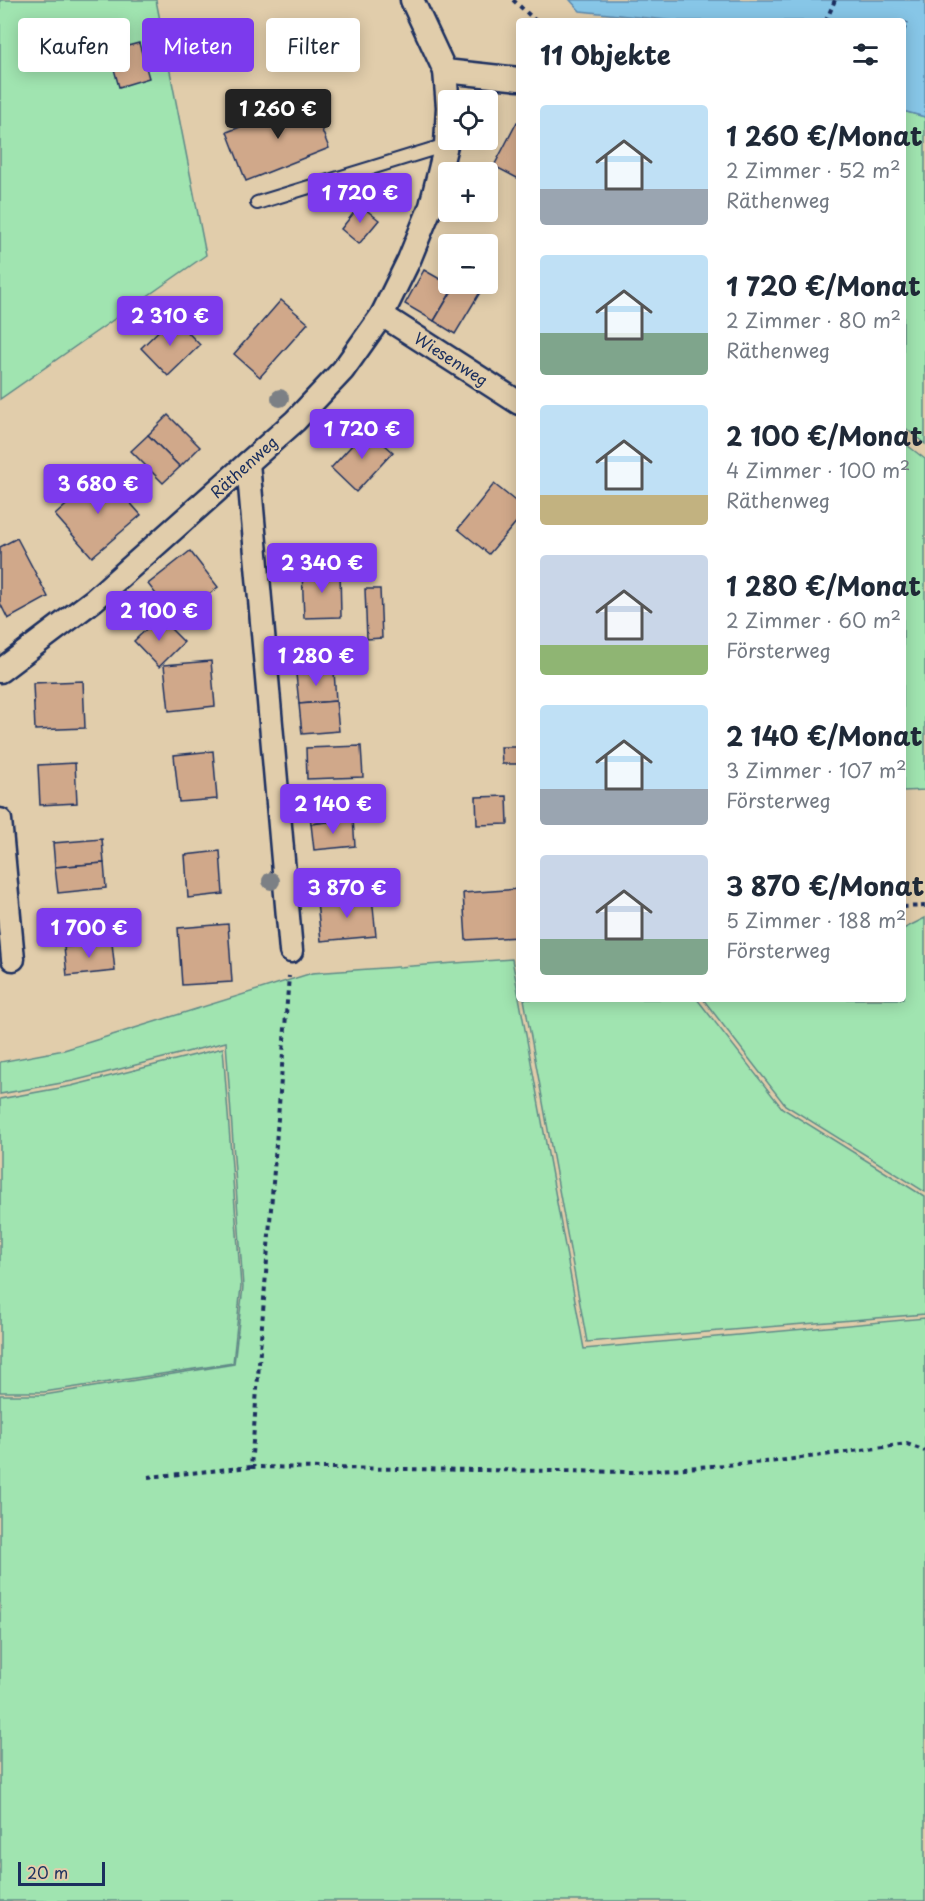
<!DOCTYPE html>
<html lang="de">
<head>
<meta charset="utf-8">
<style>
	body { margin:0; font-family:"Playpen Sans",sans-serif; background:#f2f2f3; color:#1f2937; height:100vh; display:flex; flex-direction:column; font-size:22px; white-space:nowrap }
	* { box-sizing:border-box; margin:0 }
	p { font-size:20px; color:#747a83 }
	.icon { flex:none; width:33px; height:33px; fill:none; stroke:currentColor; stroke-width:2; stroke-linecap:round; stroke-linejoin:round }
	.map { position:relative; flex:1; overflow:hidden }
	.panel { position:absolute; left:516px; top:18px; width:390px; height:984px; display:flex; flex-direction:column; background:#fff; border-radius:6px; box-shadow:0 3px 15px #0003 }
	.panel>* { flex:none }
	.guide { position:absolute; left:18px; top:18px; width:408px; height:54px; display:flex; gap:12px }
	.fabs { position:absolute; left:438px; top:90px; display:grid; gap:12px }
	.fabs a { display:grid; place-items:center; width:60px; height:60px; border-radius:6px; background:#fff; box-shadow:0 3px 15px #0003; font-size:30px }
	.scale { position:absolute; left:18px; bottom:15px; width:87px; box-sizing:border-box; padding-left:6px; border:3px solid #1b2f5e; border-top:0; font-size:16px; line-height:21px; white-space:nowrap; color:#1b2f5e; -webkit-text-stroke:4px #e1cdab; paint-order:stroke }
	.price { position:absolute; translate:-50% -51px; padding:0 14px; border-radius:6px; background:#7c3aed; color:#fff; font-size:20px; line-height:39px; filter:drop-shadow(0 2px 3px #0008) }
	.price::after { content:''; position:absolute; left:50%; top:36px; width:18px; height:14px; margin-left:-9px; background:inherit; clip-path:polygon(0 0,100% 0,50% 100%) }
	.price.active { background:#222; color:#fff }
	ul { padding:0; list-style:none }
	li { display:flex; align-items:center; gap:18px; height:150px; padding:0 24px }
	li span { display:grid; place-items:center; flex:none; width:168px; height:120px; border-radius:6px; color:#555 }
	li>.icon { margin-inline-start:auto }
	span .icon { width:72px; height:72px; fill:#fffc; stroke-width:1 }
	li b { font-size:26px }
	h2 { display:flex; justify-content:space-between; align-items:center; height:72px; padding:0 24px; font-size:26px }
	.chip { padding:0 21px; border-radius:6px; background:#fff; box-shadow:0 3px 15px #0003; font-size:21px; line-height:54px }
	.chip.active { background:#7c3aed; color:#fff }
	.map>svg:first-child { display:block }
</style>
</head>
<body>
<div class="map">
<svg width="925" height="1901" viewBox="0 0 925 1901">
	<rect width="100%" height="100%" fill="#e1cdab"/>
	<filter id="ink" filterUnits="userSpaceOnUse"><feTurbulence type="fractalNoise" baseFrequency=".0167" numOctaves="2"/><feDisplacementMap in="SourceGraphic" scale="12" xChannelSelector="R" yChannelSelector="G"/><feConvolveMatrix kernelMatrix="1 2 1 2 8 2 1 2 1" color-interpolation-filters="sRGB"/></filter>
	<g filter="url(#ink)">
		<!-- green -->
		<g fill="#a0e4b0" stroke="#5e8a87" stroke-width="1.5">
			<polygon points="0,0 156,0 206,255 0,399"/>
			<polygon points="903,111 925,117 925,444 903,426"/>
			<polygon points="903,442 925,459 925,790 903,791"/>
			<polygon points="925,918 925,1192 785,1105 703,999 903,999 903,929"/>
			<polygon points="512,959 584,1349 925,1318 925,1901 0,1901 0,1395 44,1395 234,1364 243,1287 226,1042 73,1081 0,1094 0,1062 64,1050 312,973"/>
			<polygon points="524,999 697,999 782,1108 925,1197 925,1314 587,1342"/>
			<polygon points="223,1048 241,1286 233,1363 44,1392 0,1392 0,1099 71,1086"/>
		</g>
		<!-- water -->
		<polygon fill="#87c6e7" stroke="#5c8ab0" stroke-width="1.5" points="570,0 925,0 925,117 903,111 903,21 676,21 580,11"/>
		<!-- building -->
		<g fill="#d0a88a" stroke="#1b2f5e" stroke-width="1.5">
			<polygon points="314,22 323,46 276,63 268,39"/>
			<polygon points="139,43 149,78 119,87 109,51"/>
			<polygon points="310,100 329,148 246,181 227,132"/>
			<polygon points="517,122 519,123 519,179 494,166"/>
			<polygon points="360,205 379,220 359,244 341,229"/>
			<polygon points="424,270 454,287 434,321 405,304"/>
			<polygon points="456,284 472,284 482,289 455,334 434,321"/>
			<polygon points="281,300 308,323 260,377 234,354"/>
			<polygon points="173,317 200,345 168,376 141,348"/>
			<polygon points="168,415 200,447 180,467 148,435"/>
			<polygon points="367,429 393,452 356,492 331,468"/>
			<polygon points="148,435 180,467 163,483 131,451"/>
			<polygon points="103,472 141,515 92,557 55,515"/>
			<polygon points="494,484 519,504 519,519 489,554 458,529"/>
			<polygon points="17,538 48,597 8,619 0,603 0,547"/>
			<polygon points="190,551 218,587 176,620 148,584"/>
			<polygon points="340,569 341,617 304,618 302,571"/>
			<polygon points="365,589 380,589 382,638 367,639"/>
			<polygon points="159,617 184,642 159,667 134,641"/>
			<polygon points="211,661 215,706 169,711 164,665"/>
			<polygon points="334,671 336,701 299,704 296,674"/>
			<polygon points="83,681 85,728 35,730 33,683"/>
			<polygon points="336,701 339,731 302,734 299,704"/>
			<polygon points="361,746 363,777 307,779 306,748"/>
			<polygon points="501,747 519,747 519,764 502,764"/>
			<polygon points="213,751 217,799 179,802 174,755"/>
			<polygon points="75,763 77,803 40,805 38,765"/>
			<polygon points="350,793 353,819 311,824 308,797"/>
			<polygon points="507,796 508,824 477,825 476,797"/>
			<polygon points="353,819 355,846 314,850 311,824"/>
			<polygon points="102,839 104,863 55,867 53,843"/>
			<polygon points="220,851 223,894 188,898 185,855"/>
			<polygon points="104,863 106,888 58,893 55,867"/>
			<polygon points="519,889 519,937 466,940 463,893"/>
			<polygon points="372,897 376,936 321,941 317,902"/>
			<polygon points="109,918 112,943 64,947 62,923"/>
			<polygon points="228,924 232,982 182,985 178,928"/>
			<polygon points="112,943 115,971 67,976 64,947"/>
		</g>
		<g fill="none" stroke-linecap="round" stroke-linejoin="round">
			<defs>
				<polyline id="lane" points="257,203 446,145"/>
				<g id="street">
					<polyline points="412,0 445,71 519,79"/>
					<polyline points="382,315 519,403"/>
					<polyline points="248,463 291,951"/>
					<polyline points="0,671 94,600 295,421 343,370 382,315 409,260 431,206 446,145 448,107 445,71"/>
					<polyline points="0,820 13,959"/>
				</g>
			</defs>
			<!-- lane casing -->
			<use href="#lane" stroke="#1b2f5e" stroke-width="16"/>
			<!-- street casing -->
			<use href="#street" stroke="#1b2f5e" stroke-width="27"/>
			<!-- path -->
			<g stroke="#1b2f5e" stroke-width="4" stroke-dasharray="4.5 4.5" stroke-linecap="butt">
				<polyline points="513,0 536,21"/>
				<polyline points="826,21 835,0"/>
				<polyline points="903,31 907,22"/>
				<polyline points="903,907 925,906"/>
				<polyline points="251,1467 632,1472 778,1461 907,1444 925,1451"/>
				<polyline points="148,1477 251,1467 289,976"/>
			</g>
			<!-- lane -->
			<use href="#lane" stroke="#e1cdab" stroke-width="12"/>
			<!-- street -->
			<use href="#street" stroke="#e1cdab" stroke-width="22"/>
		</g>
		<!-- trees -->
		<g fill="#7b8085">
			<circle cx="280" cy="398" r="9"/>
			<circle cx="271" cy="881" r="9"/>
		</g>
	</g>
	<g text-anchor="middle" stroke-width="4.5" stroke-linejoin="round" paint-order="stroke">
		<!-- street labels -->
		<g font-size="16" fill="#1b2f5e" stroke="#e1cdab">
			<text transform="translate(451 359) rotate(33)" y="6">Wiesenweg</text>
			<text transform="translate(244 467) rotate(-42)" y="6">Räthenweg</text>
		</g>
	</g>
</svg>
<div class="fabs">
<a><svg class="icon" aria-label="locate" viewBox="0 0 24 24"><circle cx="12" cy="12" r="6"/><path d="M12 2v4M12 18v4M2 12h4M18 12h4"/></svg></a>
<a>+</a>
<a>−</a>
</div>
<div class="scale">20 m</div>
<b class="price active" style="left:278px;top:140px">1 260 €</b>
<b class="price" style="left:360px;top:224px">1 720 €</b>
<b class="price" style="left:170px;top:347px">2 310 €</b>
<b class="price" style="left:362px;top:460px">1 720 €</b>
<b class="price" style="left:98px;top:515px">3 680 €</b>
<b class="price" style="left:322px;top:594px">2 340 €</b>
<b class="price" style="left:159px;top:642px">2 100 €</b>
<b class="price" style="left:316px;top:687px">1 280 €</b>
<b class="price" style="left:333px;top:835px">2 140 €</b>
<b class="price" style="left:347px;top:919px">3 870 €</b>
<b class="price" style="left:89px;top:959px">1 700 €</b>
<div class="guide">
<a class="chip">Kaufen</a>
<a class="chip active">Mieten</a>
<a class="chip">Filter</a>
</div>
<section class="panel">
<h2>11 Objekte<svg class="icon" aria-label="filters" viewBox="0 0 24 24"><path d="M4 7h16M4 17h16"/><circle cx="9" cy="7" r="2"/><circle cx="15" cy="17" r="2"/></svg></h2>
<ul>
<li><span style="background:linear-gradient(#bfe0f5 70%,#9aa5b1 0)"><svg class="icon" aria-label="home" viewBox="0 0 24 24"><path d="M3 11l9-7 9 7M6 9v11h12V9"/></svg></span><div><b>1 260 €/Monat</b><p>2 Zimmer · 52 m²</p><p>Räthenweg</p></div></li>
<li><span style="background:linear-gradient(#bfe0f5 65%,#7fa58c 0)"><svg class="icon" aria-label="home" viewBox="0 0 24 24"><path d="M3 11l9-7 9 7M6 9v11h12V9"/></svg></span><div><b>1 720 €/Monat</b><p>2 Zimmer · 80 m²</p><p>Räthenweg</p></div></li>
<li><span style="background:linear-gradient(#bfe0f5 75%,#c2b280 0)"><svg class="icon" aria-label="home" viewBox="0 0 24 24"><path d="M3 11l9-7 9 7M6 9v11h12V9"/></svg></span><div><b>2 100 €/Monat</b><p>4 Zimmer · 100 m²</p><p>Räthenweg</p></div></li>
<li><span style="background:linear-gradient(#c9d6e8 75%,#8fb573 0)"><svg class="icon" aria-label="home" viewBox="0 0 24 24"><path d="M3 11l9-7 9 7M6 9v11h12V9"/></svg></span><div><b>1 280 €/Monat</b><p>2 Zimmer · 60 m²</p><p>Försterweg</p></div></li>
<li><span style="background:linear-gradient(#bfe0f5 70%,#9aa5b1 0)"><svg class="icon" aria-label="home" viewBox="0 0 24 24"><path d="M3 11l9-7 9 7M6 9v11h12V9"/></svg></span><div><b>2 140 €/Monat</b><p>3 Zimmer · 107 m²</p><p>Försterweg</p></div></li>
<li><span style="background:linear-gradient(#c9d6e8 70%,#7fa58c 0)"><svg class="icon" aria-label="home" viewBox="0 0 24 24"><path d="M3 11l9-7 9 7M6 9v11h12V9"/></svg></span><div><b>3 870 €/Monat</b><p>5 Zimmer · 188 m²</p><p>Försterweg</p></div></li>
</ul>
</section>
</div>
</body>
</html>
